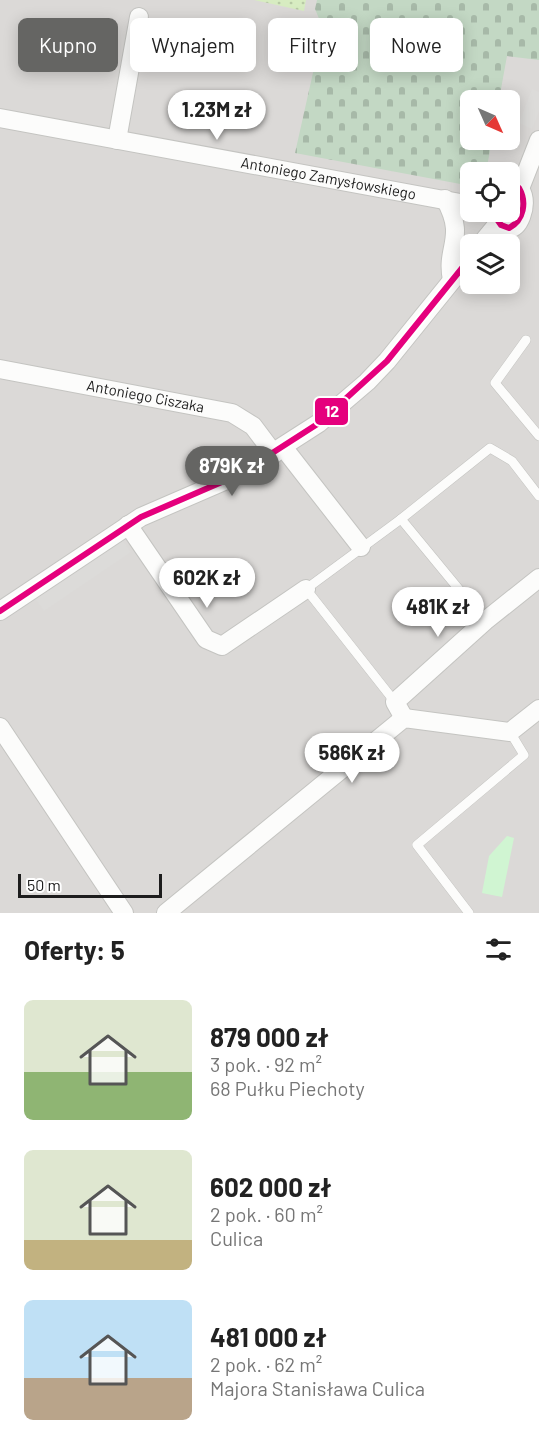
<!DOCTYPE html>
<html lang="pl">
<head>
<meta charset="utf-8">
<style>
	body { margin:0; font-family:Barlow,sans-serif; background:#f6f6f6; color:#222; height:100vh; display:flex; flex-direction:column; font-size:22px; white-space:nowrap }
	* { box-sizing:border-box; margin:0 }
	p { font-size:20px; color:#767676 }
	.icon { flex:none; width:33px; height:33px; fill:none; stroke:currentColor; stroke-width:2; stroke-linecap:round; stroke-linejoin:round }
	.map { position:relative; height:913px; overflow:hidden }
	.drawer { display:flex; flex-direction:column; background:#fff; flex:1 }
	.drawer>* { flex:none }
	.banner { position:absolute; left:18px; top:18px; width:504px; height:54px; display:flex; gap:12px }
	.needle { width:39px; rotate:135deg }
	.fabs { position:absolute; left:460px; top:90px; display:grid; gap:12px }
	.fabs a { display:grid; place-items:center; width:60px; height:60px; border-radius:9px; background:#fff; box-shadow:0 3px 15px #0003; font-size:30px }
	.scale { position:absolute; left:18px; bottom:15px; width:144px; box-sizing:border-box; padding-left:6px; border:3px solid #1d1d1d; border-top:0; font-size:16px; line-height:21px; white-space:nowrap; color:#1d1d1d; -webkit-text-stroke:4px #fff; paint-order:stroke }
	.price { position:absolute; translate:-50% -51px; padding:0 14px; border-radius:21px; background:#fff; color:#222; font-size:20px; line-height:39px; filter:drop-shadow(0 2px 3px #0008) }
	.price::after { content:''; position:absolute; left:50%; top:36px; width:18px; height:14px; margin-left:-9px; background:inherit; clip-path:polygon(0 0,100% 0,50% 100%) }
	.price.active { background:#656563; color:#fff }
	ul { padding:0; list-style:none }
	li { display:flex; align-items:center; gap:18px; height:150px; padding:0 24px }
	li span { display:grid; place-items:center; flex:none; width:168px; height:120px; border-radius:9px; color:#555 }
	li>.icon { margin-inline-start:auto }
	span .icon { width:72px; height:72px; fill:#fffc; stroke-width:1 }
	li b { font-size:26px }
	h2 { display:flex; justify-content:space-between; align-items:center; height:72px; padding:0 24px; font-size:26px }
	.chip { padding:0 21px; border-radius:9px; background:#fff; box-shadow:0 3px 15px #0003; font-size:21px; line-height:54px }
	.chip.active { background:#656563; color:#fff }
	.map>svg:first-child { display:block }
</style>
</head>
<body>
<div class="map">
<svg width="539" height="913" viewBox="0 0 539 913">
	<defs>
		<pattern id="grass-dots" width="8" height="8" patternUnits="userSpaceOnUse" patternTransform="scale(1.5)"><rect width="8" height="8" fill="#d7ecc1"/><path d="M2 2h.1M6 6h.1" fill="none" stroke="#b8caa5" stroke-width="1.8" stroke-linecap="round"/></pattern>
		<pattern id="cemetery-stones" width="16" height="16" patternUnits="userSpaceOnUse" patternTransform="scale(1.5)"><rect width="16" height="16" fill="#c3d8c4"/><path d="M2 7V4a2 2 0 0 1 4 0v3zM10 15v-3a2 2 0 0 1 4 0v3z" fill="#a7b9a8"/></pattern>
	</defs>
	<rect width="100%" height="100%" fill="#eceae5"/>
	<!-- residential -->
	<path fill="#dbd9d7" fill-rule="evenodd" d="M 0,0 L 539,0 L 539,913 L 0,913 ZM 471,100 L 510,100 L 510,140 L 471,140 ZM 471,172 L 510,172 L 510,212 L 471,212 ZM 471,244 L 510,244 L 510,284 L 471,284 Z"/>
	<!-- grass -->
	<polygon fill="url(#grass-dots)" points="254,0 306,0 304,11"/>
	<!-- cemetery -->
	<polygon fill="url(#cemetery-stones)" points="317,0 539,0 539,60 507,56 499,100 471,100 471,140 492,140 486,172 471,172 471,186 295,153 323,28 315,9"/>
	<!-- park -->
	<polygon fill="#d0f5d2" points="507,836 514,838 502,897 482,893 489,856"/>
	<!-- parking -->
	<g fill="#dcdbd9">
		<polygon points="532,89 539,92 539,111 532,129 519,123"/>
		<polygon points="121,538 131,552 44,611 34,597"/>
	</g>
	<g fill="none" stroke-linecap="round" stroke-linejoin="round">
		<defs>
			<g id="service">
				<polyline points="526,340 495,383 539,436"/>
				<polyline points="485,621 401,519 490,448 512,461 539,496"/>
				<polyline points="395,702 306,589 401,519"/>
				<polyline points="469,913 417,845 524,755 510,732"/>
			</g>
			<g id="minor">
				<path id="s1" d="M 0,118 L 471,205"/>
				<polyline points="117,140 139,17"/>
				<polyline points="521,186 539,140"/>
				<path d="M 445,199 C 467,239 445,246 452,280"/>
				<path d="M 492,212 C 517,262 539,182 510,186"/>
				<polyline points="481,244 500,221"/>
				<path id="s2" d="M 0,369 L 232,413 L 253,426 L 274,454"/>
				<polyline points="283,447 361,547"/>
				<polyline points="128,525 206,639 222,646 306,589"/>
				<polyline points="0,611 141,517 238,475 319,423 367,382 387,361 471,257"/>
				<polyline points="404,718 395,702 485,621 539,578"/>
				<polyline points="0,727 124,913"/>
				<polyline points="166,913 404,718 510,732 539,709"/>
			</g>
		</defs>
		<!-- service casing -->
		<use href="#service" stroke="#c4c4c1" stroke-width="10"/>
		<!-- minor casing -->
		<use href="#minor" stroke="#c4c4c1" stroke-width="20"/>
		<!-- service -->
		<use href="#service" stroke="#fcfcfb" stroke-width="9"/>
		<!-- minor -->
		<use href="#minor" stroke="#fcfcfb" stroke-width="18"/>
		<defs>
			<g id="bus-1">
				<path d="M 492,212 L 501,225 L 509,228 C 524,220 527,202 519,188 L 510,186"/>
				<polyline points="0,611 141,517 238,475 319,423 387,361 471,257"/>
			</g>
		</defs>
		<!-- bus-1 casing -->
		<use href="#bus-1" stroke="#fff" stroke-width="10"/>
		<!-- bus-1 -->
		<use href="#bus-1" stroke="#e5007d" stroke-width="6"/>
	</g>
	<g text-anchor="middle" stroke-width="4.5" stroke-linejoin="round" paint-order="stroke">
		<!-- street labels -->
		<g font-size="15" fill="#1d1d1d" stroke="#fff">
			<text dy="5" stroke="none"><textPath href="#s1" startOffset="334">Antoniego Zamysłowskiego</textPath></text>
			<text dy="5" stroke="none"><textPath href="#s2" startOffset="148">Antoniego Ciszaka</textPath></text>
		</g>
	</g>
	<rect stroke="#fff" stroke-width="2" x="314" y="397" width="35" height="29" rx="6" fill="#e5007d"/>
	<g font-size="16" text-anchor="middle" font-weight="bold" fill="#fff">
		<text x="332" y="417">12</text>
	</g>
</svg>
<div class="fabs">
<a><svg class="needle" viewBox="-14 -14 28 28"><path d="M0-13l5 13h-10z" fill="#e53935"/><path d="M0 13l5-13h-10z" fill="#767676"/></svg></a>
<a><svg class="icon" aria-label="locate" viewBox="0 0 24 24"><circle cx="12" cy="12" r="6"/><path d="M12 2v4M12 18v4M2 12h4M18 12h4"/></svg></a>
<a><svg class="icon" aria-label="layers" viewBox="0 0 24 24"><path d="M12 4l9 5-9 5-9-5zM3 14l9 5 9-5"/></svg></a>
</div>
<div class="scale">50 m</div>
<b class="price" style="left:217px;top:141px">1.23M zł</b>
<b class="price active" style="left:232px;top:497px">879K zł</b>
<b class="price" style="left:207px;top:609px">602K zł</b>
<b class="price" style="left:438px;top:638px">481K zł</b>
<b class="price" style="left:352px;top:784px">586K zł</b>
<div class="banner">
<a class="chip active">Kupno</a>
<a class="chip">Wynajem</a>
<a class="chip">Filtry</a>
<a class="chip">Nowe</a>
</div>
</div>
<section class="drawer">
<h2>Oferty: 5<svg class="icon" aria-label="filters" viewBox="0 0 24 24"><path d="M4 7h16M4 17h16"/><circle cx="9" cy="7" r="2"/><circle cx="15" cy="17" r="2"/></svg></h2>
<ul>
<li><span style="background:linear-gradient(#dfe7d0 60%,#8fb573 0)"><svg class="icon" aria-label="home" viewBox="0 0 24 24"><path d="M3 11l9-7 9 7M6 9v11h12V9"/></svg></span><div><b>879 000 zł</b><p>3 pok. · 92 m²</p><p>68 Pułku Piechoty</p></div></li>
<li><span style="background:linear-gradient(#dfe7d0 75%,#c2b280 0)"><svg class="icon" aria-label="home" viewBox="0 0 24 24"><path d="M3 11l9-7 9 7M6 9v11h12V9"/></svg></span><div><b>602 000 zł</b><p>2 pok. · 60 m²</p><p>Culica</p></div></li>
<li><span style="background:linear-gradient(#bfe0f5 65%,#b9a48a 0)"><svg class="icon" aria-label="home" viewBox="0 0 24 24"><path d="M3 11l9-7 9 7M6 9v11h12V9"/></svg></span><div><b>481 000 zł</b><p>2 pok. · 62 m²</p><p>Majora Stanisława Culica</p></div></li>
</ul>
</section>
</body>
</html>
